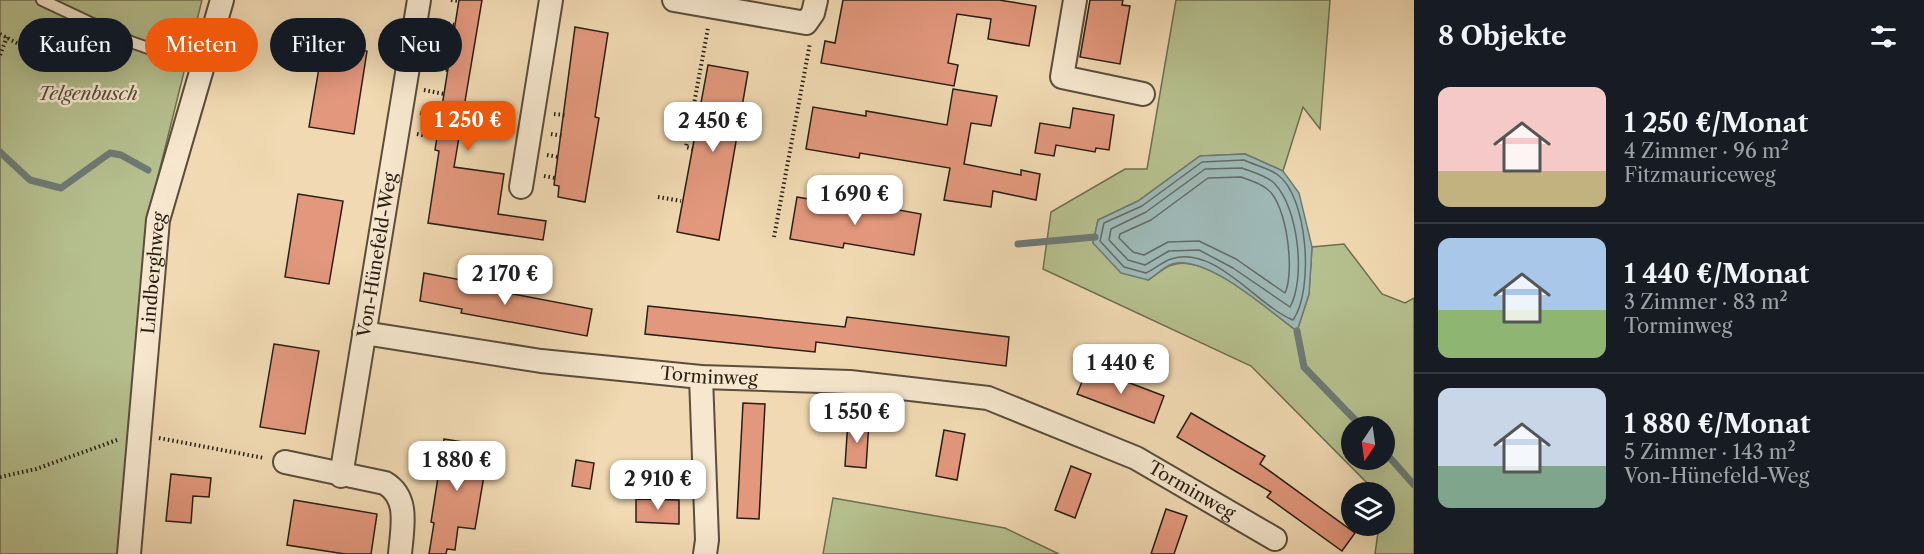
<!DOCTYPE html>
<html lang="de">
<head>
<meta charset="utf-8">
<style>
	body { margin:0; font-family:"Libre Caslon Text",serif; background:#20242c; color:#f1f3f6; height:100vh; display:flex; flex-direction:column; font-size:22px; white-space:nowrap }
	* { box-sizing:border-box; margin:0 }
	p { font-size:20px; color:#9ea1a6 }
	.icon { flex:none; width:33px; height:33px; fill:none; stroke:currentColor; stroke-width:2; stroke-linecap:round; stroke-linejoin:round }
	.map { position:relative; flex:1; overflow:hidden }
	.sheet { display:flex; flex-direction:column; background:#171b24; width:510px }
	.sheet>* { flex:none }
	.banner { position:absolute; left:18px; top:18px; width:570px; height:54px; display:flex; gap:12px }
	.needle { width:39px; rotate:193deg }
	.fabs { position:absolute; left:1341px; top:416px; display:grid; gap:12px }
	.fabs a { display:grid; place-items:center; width:54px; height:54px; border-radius:50%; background:#171b24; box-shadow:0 6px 24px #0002; font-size:30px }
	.price { position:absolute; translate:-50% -51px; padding:0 14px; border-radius:12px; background:#fff; color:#222; font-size:20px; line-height:39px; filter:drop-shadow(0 2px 3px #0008) }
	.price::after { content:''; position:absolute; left:50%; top:36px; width:18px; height:14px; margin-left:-9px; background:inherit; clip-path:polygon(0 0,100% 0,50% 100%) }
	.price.on { background:#ea580c; color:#fff }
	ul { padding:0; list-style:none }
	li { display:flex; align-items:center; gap:18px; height:150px; padding:0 24px }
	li+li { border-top:2px solid #363941 }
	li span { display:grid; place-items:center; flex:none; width:168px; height:120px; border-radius:12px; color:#555 }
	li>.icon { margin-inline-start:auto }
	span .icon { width:72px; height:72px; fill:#fffc; stroke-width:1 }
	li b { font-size:26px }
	h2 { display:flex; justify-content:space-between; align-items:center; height:72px; padding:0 24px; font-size:26px }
	.pill { padding:0 21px; border-radius:27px; background:#171b24; box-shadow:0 6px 24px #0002; font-size:21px; line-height:54px }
	.pill.on { background:#ea580c; color:#fff }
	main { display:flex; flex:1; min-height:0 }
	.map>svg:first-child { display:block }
</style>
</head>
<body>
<main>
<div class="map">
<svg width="1414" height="554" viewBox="0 0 1414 554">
	<rect width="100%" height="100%" fill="#f1dab3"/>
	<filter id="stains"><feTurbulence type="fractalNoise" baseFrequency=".00333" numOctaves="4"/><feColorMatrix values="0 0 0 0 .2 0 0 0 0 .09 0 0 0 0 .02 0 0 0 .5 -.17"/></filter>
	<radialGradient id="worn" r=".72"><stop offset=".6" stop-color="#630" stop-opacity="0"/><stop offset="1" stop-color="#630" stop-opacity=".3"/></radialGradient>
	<!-- green -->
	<g fill="#b6c08f" stroke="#6e6f52" stroke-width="1.5" fill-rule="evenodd">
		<polygon points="0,0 202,0 148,216 120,554 0,554"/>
		<path d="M 1176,0 L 1330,0 L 1320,129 L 1303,107 L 1283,171 L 1245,154 L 1200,156 L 1138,201 L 1098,220 L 1093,243 L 1148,280 C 1156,275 1164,267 1172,265 C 1206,252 1270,312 1297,331 L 1309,294 L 1312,247 L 1344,244 L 1382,294 L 1405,303 L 1414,298 L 1414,554 L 1375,554 L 1379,525 L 1384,525 L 1384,492 L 1376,492 L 1251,366 L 1043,269 L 1051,212 L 1125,169 L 1147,169 ZM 1352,426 L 1384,426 L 1384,459 L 1352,459 Z"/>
		<polygon points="833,498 1005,528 1059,554 823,554"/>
	</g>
	<!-- water -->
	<path fill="#9eb8b6" stroke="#6e7a75" stroke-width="1.5" d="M 1245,154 L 1283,171 L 1299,193 L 1312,247 L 1309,294 L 1297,331 C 1270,312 1206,253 1172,264 C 1164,267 1156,275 1148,280 L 1121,273 L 1093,243 L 1098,220 L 1138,201 L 1200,156 Z"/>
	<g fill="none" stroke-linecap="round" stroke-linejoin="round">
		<!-- shore -->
		<g stroke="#626b65" stroke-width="1.5">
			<path d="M 1244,160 C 1254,165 1269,168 1278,175 C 1308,197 1314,291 1293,320 C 1257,306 1215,244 1171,259 C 1162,262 1155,269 1146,273 L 1124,267 L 1100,241 L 1104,223 L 1142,206 L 1202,162 Z"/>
			<path d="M 1242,168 C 1252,172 1268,176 1275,184 C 1298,208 1306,278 1290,307 L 1233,268 L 1199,250 L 1169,251 L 1145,265 L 1128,260 L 1109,240 L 1111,229 L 1146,212 L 1205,169 Z"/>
			<path d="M 1241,177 C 1249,180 1260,183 1267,189 C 1287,203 1295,272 1285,293 L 1236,259 L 1199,241 L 1168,242 L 1144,255 L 1133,252 L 1119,238 L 1120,234 L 1151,220 L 1208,178 Z"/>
		</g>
		<!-- stream -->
		<g stroke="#6e7a75" stroke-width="7">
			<polyline points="0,152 30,180 61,188 110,153 121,155 148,170"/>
			<polyline points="1018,244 1095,237"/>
			<polyline points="1297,331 1304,367 1361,426"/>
			<polyline points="1384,451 1414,485"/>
		</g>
	</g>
	<!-- building -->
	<g fill="#e3987d" stroke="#271e14" stroke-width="1.5">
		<polygon points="459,0 482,0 454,167 504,174 498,214 546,221 543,240 428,223 439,151 435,150"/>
		<polygon points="843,0 999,0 1036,6 1029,46 988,39 991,19 957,14 948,63 958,65 954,86 821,63 825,41 835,43"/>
		<polygon points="1090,0 1123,0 1122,5 1130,6 1120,64 1080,57"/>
		<polygon points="575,27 608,33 595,117 599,118 585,202 558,197 559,186 554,185"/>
		<polygon points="323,44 367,51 354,134 309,127"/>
		<polygon points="708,65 748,72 719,240 677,232"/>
		<polygon points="953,89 997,96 991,126 971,123 964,164 1021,175 1021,170 1040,174 1036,200 993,191 991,207 944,200 950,168 860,153 859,158 806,149 813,107 866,116 866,111 947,125"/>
		<polygon points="1073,108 1114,115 1109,150 1096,148 1095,152 1056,145 1054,156 1035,153 1040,123 1070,128"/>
		<polygon points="298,194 343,201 329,284 285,277"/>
		<polygon points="797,197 849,206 850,201 921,214 914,255 844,243 843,248 790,239"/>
		<polygon points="424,273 467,281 466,285 592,309 587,336 461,313 462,309 420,301"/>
		<polygon points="648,306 845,327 847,317 1009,337 1006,366 816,342 815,352 645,334"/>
		<polygon points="274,344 319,351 305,434 260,427"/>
		<polygon points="1088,367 1164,396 1154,423 1077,394"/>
		<polygon points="743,403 765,404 759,519 737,518"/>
		<polygon points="1191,413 1265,456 1260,464 1355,533 1342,551 1267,497 1271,492 1177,437"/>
		<polygon points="848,420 869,422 866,468 845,466"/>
		<polygon points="944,430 965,434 957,480 936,476"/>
		<polygon points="444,439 489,446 475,529 458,527 455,550 447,549 446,554 429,554 434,523 431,522"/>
		<polygon points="576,460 594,463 590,489 572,486"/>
		<polygon points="1071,466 1091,474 1075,518 1055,510"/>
		<polygon points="171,474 211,478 209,497 193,496 191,523 166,521"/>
		<polygon points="636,499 679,500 679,524 636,522"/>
		<polygon points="294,500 377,514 371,554 345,554 287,545"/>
		<polygon points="1166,509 1187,516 1174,554 1151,554"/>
	</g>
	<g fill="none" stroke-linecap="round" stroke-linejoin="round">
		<defs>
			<polyline id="lane" points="42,0 131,42 202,67"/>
			<g id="street">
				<polyline points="674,0 806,23 813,13 816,0"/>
				<polyline points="1075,0 1062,77 1143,94"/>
				<polyline points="521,187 551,0"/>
				<path id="s1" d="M 364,333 L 541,361 L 701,377 L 850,382 L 988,398 L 1136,458 L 1275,539"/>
				<polyline points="701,377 707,540 705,554"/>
				<path d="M 285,462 L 385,483 C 410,498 402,528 400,554"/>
				<path id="s2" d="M 341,476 L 419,0"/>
				<path id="s3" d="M 129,554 L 158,220 L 222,0"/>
			</g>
		</defs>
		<!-- lane casing -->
		<use href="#lane" stroke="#5a4d3c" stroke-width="14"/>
		<!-- street casing -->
		<use href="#street" stroke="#5a4d3c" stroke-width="26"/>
		<!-- path -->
		<g stroke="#271e14" stroke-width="4" stroke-dasharray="1.5 3" stroke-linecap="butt">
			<polyline points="451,0 459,1"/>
			<polyline points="435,21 455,25"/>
			<polyline points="0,34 35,53 54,56 70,31"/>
			<polyline points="432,45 452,48"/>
			<polyline points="0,55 7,37"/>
			<polyline points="428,67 448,70"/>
			<polyline points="424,90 444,94"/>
			<polyline points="420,113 440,117"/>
			<polyline points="554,114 565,115"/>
			<polyline points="417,134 437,138"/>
			<polyline points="551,134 562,136"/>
			<polyline points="693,149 686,147 708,28"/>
			<polyline points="547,155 558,157"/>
			<polyline points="544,176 555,178"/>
			<polyline points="658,197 681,201"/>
			<polyline points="774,237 810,43"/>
			<polyline points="159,438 264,458"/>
			<polyline points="0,477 36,469 117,440"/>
		</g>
		<!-- lane -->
		<use href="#lane" stroke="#f6e7ce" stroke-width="10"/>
		<!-- street -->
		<use href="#street" stroke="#f6e7ce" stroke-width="22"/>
	</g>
	<g text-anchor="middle" stroke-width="5" stroke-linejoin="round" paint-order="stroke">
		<!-- park labels -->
		<g font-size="18" font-style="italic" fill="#524f39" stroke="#f6e7ce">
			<text x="88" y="100">Telgenbusch</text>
		</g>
		<!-- street labels -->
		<g font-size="18" fill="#271e14" stroke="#f6e7ce">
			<text dy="6" stroke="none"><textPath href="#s2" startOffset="224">Von-Hünefeld-Weg</textPath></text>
			<text dy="6" stroke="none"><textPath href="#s3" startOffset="282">Lindberghweg</textPath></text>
			<text dy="6" stroke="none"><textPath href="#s1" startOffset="348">Torminweg</textPath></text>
			<text dy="6" stroke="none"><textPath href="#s1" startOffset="852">Torminweg</textPath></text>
		</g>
	</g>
	<rect width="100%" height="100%" filter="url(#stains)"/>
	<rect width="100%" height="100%" fill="url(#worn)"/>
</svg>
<div class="fabs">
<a><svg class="needle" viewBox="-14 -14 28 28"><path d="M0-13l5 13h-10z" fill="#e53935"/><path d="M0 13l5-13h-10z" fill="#9ea1a6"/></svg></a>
<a><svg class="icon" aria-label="layers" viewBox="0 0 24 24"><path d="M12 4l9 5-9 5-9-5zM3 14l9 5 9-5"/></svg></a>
</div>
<b class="price on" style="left:468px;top:152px">1 250 €</b>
<b class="price" style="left:713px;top:153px">2 450 €</b>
<b class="price" style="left:855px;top:226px">1 690 €</b>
<b class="price" style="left:505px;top:306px">2 170 €</b>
<b class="price" style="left:1121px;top:395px">1 440 €</b>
<b class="price" style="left:857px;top:444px">1 550 €</b>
<b class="price" style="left:457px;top:492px">1 880 €</b>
<b class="price" style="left:658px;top:511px">2 910 €</b>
<div class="banner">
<a class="pill">Kaufen</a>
<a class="pill on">Mieten</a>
<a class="pill">Filter</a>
<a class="pill">Neu</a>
</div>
</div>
<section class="sheet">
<h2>8 Objekte<svg class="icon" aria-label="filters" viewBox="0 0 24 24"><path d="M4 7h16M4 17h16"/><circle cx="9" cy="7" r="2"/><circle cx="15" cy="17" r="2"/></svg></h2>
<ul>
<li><span style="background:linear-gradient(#f6c9c9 70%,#c2b280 0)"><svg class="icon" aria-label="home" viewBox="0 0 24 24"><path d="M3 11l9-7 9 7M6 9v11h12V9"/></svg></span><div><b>1 250 €/Monat</b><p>4 Zimmer · 96 m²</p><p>Fitzmauriceweg</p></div></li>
<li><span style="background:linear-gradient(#a9c7e8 60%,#8fb573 0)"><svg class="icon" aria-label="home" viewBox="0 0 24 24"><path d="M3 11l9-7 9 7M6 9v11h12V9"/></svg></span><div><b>1 440 €/Monat</b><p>3 Zimmer · 83 m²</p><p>Torminweg</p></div></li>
<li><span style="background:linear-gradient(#c9d6e8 65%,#7fa58c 0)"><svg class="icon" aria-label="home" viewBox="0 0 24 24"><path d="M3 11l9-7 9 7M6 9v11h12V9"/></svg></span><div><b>1 880 €/Monat</b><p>5 Zimmer · 143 m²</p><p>Von-Hünefeld-Weg</p></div></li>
</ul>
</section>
</main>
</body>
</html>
